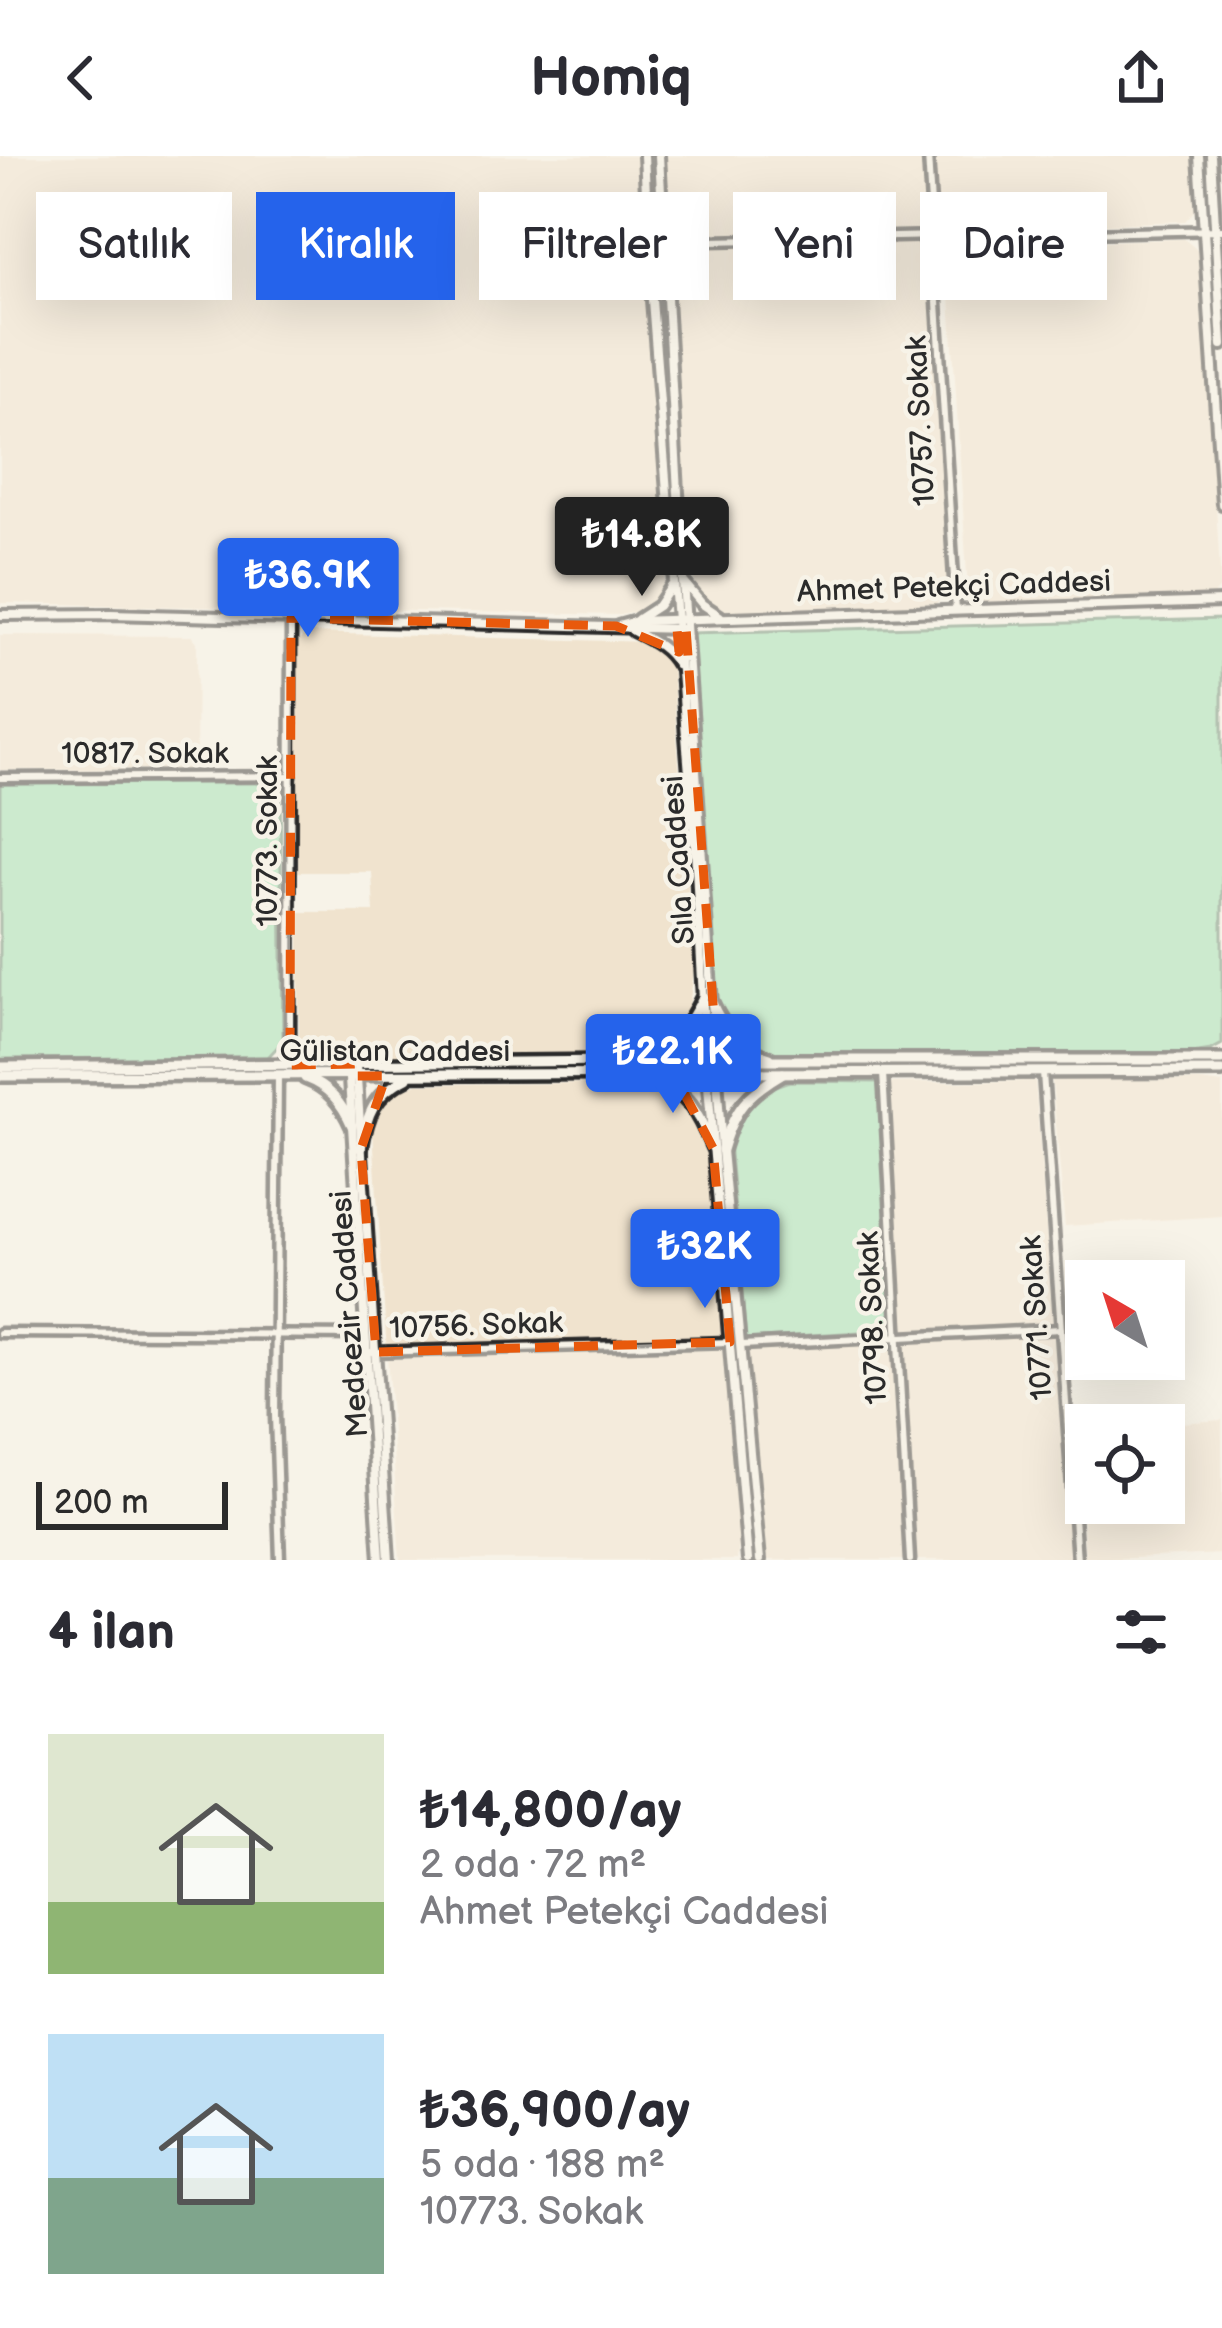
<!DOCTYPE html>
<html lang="tr">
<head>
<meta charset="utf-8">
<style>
	body { margin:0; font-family:"Balsamiq Sans",sans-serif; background:#f2f2f3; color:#2b2b33; height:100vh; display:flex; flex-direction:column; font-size:45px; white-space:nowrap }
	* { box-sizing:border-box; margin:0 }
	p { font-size:39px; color:#7c7c81 }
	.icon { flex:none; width:66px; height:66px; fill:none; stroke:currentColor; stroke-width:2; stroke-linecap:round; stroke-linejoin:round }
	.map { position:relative; height:1404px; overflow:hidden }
	.details { display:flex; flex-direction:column; background:#fff; flex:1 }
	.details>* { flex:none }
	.banner { position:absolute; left:36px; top:36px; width:1152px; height:108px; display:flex; gap:24px }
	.needle { width:78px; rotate:321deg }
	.fabs { position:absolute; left:1065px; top:1104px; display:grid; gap:24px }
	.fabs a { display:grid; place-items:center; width:120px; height:120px; border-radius:0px; background:#fff; box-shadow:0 12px 48px #0002; font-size:60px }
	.scale { position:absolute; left:36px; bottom:30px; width:192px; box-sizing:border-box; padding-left:12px; border:6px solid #2b2b2b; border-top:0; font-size:33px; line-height:42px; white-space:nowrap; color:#2b2b2b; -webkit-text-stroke:9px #f7f3e8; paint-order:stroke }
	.price { position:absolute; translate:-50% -102px; padding:0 27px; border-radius:12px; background:#2563eb; color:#fff; font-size:39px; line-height:78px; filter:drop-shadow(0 3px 6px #0008) }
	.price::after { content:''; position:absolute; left:50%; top:72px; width:36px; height:27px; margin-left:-18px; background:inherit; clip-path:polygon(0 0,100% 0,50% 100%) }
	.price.active { background:#222; color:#fff }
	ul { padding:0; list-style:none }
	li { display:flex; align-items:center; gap:36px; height:300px; padding:0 48px }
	li span { display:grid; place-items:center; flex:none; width:336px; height:240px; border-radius:0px; color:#555 }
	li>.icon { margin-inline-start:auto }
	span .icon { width:144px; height:144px; fill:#fffc; stroke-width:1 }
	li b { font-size:51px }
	h2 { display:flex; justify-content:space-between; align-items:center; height:144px; padding:0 48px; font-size:51px }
	.chip { padding:0 42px; border-radius:0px; background:#fff; box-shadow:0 12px 48px #0002; font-size:42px; line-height:108px }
	.chip.active { background:#2563eb; color:#fff }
	header { display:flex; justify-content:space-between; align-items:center; height:156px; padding:0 48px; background:#fff; font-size:54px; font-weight:700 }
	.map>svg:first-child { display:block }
</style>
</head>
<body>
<header><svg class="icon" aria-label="back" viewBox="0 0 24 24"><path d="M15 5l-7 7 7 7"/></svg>Homiq<svg class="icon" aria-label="share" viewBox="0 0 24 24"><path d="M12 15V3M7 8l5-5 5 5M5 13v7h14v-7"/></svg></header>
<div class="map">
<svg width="1222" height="1404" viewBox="0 0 1222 1404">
	<rect width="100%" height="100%" fill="#f7f3e8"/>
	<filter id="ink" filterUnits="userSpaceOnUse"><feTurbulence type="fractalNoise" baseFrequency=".00833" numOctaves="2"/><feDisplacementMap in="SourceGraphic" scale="24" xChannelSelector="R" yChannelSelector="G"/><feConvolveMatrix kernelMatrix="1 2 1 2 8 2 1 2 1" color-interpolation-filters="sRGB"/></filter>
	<g filter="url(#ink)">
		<!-- built -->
		<g fill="#f0e3ce">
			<polygon points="0,0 638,0 665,410 664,427 658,441 641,455 620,459 0,447"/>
			<polygon points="662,0 1194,0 1197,52 1185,65 926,75 948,435 933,451 729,457 712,450 699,438 690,411"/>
			<polygon points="1184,83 1200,96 1221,431 1210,442 981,449 968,436 948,108 965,89"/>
			<polygon points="308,477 650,486 672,512 694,815 689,851 670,878 657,889 633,898 309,900 299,890 299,756 374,756 372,716 298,716 297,486"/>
			<polygon points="0,479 192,480 197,486 196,608 191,613 0,614"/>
			<polygon points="1052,923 1201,925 1222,928 1222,1060 1065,1070"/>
			<polygon points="1035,925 1071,1404 765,1404 746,1194 902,1186 889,927"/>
			<polygon points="645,927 662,932 684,948 697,965 707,997 740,1379 737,1404 400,1404 373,975 381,950 392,937 417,928"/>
			<polygon points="1222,1264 1222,1398 1085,1404 1078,1274 1086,1274 1086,1347 1164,1347 1164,1269 1153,1269"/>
		</g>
		<!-- green -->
		<g fill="#98e1b0" stroke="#62866e" stroke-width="3">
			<path d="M 1222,463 L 1222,888 L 1211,894 L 1192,897 L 785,899 C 748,894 724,872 716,835 L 691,477 Z"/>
			<polygon points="280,627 283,885 268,901 0,903 0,628"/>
			<polygon points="790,925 878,926 893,1174 746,1183 729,986 746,949 765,934"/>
		</g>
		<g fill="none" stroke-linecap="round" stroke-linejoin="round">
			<defs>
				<g id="minor">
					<polyline points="928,0 956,455"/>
					<polyline points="664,86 1222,74"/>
					<polyline points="0,622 291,620"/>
					<polyline points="290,909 291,462"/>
					<polyline points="883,917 910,1404"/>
					<polyline points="1043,917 1077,1404"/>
					<polyline points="278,919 275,1260 280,1404"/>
					<polyline points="0,1177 365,1179"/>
					<polyline points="741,1189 1061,1173"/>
					<polyline points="371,1196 730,1186"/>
				</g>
				<g id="tertiary">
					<polyline points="644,0 652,144 695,695 707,918 748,1404"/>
					<polyline points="659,0 683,425 722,994 760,1404"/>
					<polyline points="1199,0 1222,348"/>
					<polyline points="1211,0 1222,189"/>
					<polyline points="683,425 702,448 720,460"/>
					<polyline points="0,459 111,458 682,473"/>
					<polyline points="638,463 658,450 673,428"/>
					<polyline points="618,470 636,465 1222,446"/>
					<path d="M 633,475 C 651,484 667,491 677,509"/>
					<polyline points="348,908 380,1404"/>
					<polyline points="356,908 389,1404"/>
				</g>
				<g id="secondary">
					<path d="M 712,847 C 724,874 741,893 770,902"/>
					<path d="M 647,902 C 675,888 690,868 703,841"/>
					<polyline points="0,911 717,904 1222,904"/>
					<polyline points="0,920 1222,915"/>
					<path d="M 305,922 C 329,931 342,947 352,970"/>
					<path d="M 652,922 C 687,934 700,959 713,992"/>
					<path d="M 361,993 C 366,959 374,937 407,922"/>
					<path d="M 722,994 C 734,953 747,938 783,917"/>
				</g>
			</defs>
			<!-- minor casing -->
			<use href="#minor" stroke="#2b2b2b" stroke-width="15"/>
			<!-- tertiary casing -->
			<use href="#tertiary" stroke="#2b2b2b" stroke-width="16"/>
			<!-- secondary casing -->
			<use href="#secondary" stroke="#2b2b2b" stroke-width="18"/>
			<!-- minor -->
			<use href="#minor" stroke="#f7f3e8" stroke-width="6"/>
			<!-- tertiary -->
			<use href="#tertiary" stroke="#f7f3e8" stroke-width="8"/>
			<!-- secondary -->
			<use href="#secondary" stroke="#f7f3e8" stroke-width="9"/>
		</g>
	</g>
	<!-- marked area -->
	<path d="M0 0H1222V1404H0ZM 291,462 L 616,470 L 679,496 L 677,473 L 686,472 L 717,904 L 707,904 L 707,918 L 674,918 L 713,992 L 730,1186 L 376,1196 L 361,993 L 386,920 L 356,920 L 356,908 L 290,909 Z" fill="#f7f3e8" fill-opacity=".55" fill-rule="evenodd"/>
	<path fill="none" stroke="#e8590c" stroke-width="9" stroke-dasharray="24 15" stroke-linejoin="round" d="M 291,462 L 616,470 L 679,496 L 677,473 L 686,472 L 717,904 L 707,904 L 707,918 L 674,918 L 713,992 L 730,1186 L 376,1196 L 361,993 L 386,920 L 356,920 L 356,908 L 290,909 Z"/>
	<g text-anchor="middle" stroke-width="9" stroke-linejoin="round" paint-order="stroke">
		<!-- street labels -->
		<g font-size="30" fill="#2b2b2b" stroke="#f7f3e8">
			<text transform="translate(920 265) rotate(-93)" y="10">10757. Sokak</text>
			<text transform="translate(954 430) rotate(-2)" y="10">Ahmet Petekçi Caddesi</text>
			<text x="145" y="607">10817. Sokak</text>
			<text transform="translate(267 685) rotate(-90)" y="10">10773. Sokak</text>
			<text transform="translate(678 704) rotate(-94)" y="10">Sıla Caddesi</text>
			<text x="395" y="905">Gülistan Caddesi</text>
			<text transform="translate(349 1158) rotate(-94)" y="10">Medcezir Caddesi</text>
			<text transform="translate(872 1162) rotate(-93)" y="10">10798. Sokak</text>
			<text transform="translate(1036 1162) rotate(-94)" y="10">10771. Sokak</text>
			<text transform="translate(476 1169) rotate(-2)" y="10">10756. Sokak</text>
		</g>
	</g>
</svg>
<div class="fabs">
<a><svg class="needle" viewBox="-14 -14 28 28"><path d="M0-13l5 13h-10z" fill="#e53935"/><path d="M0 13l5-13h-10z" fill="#7c7c81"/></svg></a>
<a><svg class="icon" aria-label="locate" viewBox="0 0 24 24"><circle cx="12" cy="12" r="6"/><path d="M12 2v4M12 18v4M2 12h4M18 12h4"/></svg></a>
</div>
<div class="scale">200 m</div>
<b class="price active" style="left:642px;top:443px">₺14.8K</b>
<b class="price" style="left:308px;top:484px">₺36.9K</b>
<b class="price" style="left:673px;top:960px">₺22.1K</b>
<b class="price" style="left:705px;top:1155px">₺32K</b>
<div class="banner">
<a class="chip">Satılık</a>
<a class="chip active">Kiralık</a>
<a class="chip">Filtreler</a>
<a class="chip">Yeni</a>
<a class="chip">Daire</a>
</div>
</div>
<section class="details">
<h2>4 ilan<svg class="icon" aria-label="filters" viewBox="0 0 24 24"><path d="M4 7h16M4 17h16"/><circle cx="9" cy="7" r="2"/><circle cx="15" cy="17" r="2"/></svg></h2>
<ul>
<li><span style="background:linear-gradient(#dfe7d0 70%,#8fb573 0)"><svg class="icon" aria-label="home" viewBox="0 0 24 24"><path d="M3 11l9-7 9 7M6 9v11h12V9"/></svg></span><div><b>₺14,800/ay</b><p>2 oda · 72 m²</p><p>Ahmet Petekçi Caddesi</p></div></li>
<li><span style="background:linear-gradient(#bfe0f5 60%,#7fa58c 0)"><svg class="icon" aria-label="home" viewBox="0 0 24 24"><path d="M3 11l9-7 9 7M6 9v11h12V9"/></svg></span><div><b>₺36,900/ay</b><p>5 oda · 188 m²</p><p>10773. Sokak</p></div></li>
</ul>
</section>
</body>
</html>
